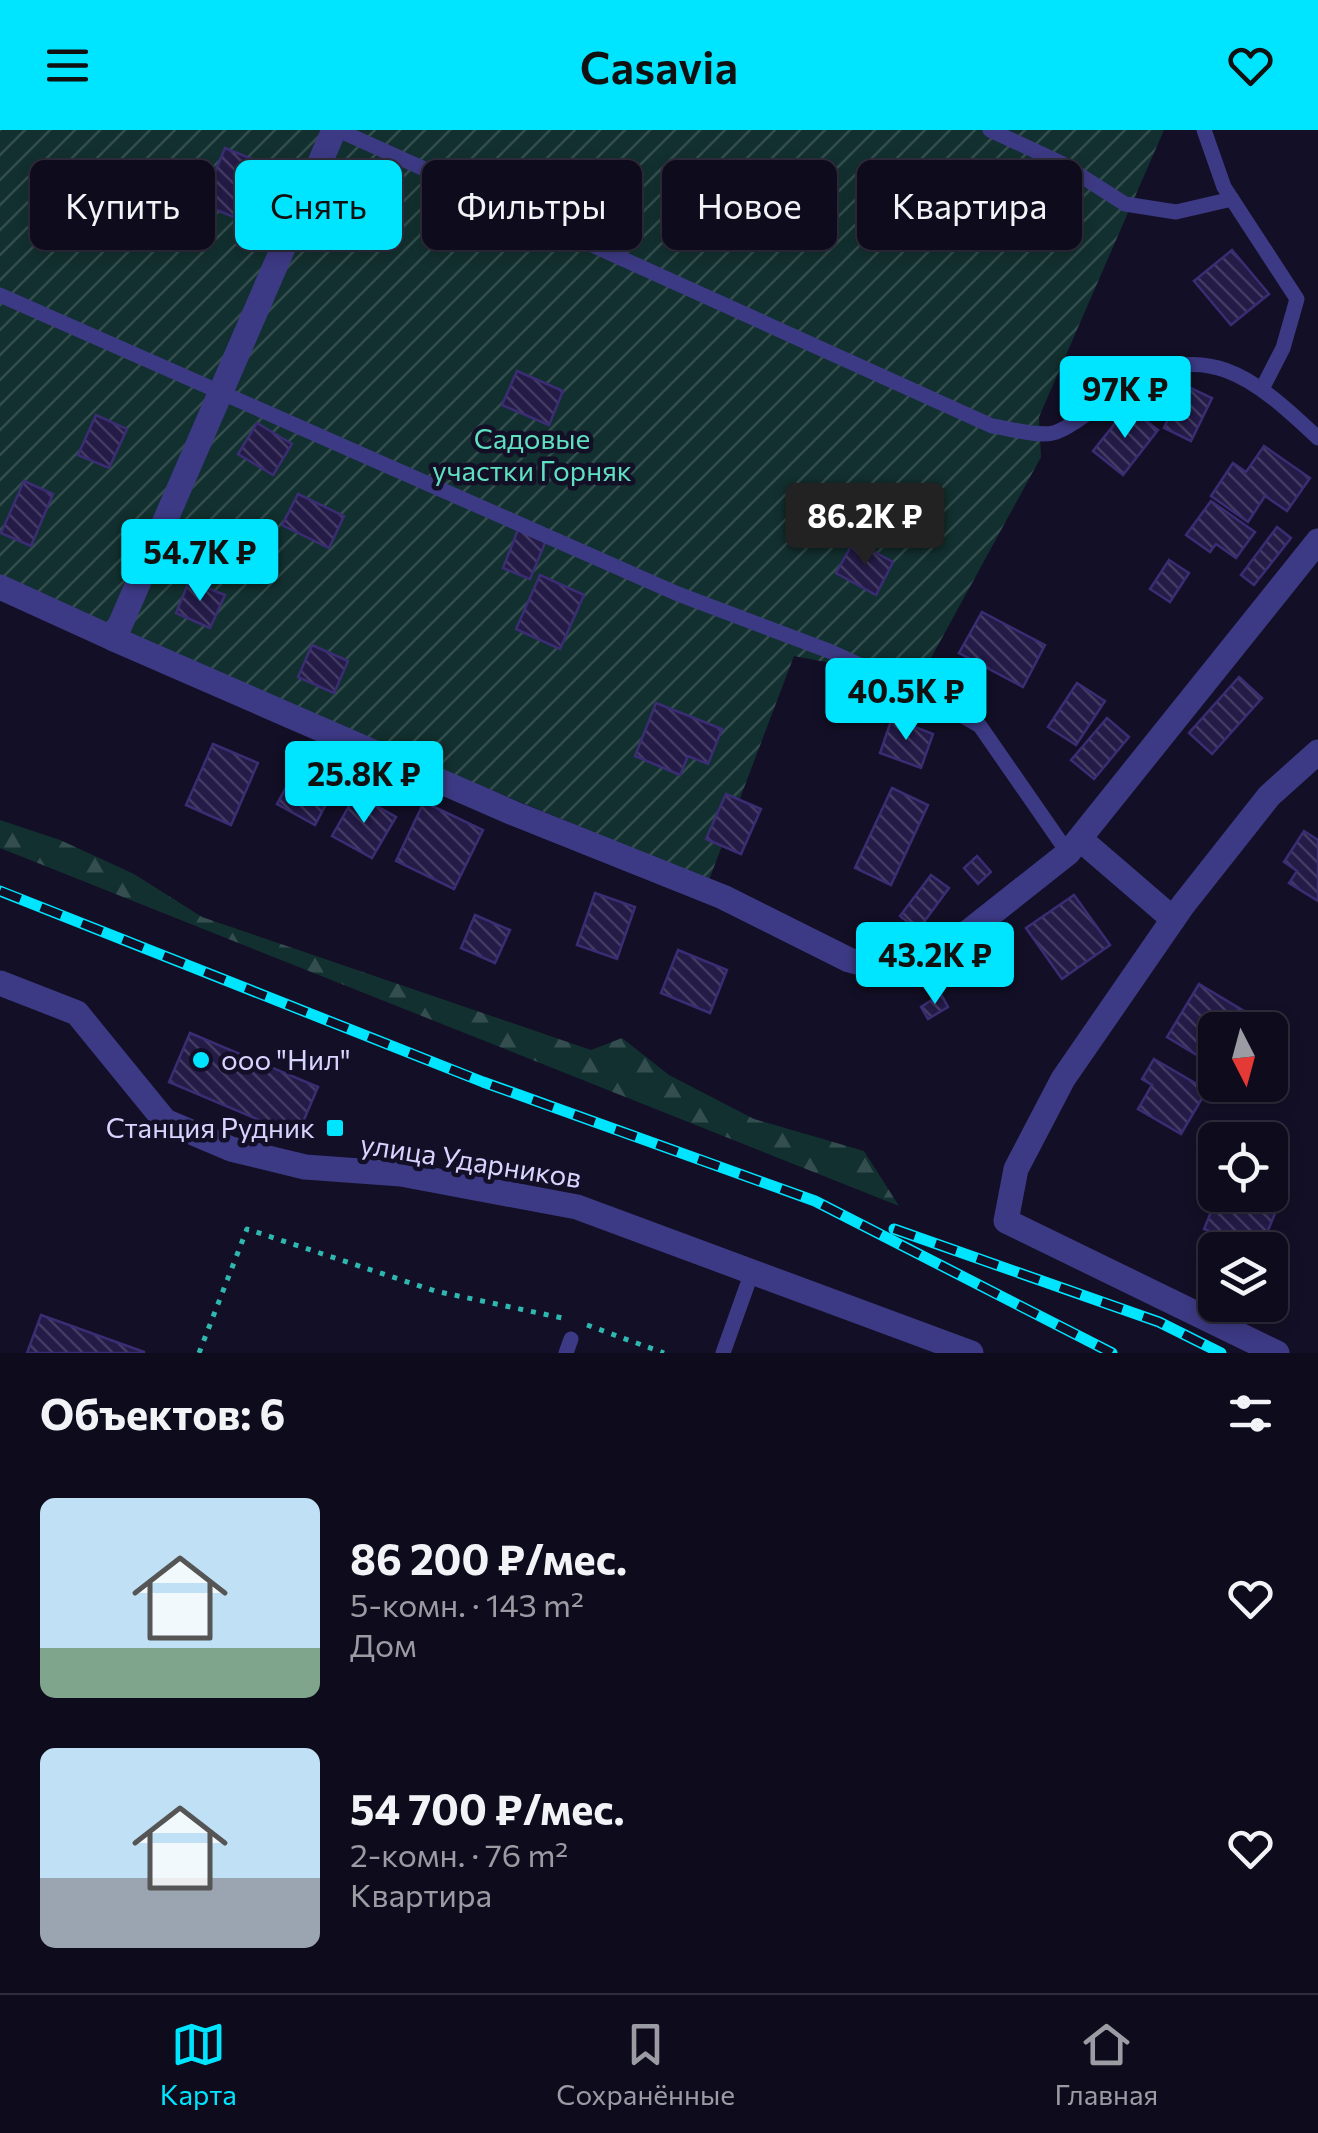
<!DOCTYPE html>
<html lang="ru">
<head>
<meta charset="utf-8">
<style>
	body { margin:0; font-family:Commissioner,sans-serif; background:#171425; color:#f1f3f6; height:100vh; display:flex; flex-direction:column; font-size:38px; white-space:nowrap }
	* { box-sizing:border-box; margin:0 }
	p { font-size:32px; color:#9b9ba3 }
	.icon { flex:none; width:55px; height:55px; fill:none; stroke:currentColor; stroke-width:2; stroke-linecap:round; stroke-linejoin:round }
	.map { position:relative; height:1223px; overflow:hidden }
	.side { display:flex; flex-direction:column; background:#0e0b1c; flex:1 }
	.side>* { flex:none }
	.guide { position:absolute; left:30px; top:30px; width:1260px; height:90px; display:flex; gap:20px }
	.needle { width:65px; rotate:174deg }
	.controls { position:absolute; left:1198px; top:882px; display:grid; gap:20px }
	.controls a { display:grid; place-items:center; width:90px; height:90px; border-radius:15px; background:#0e0b1c; box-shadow:0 5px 15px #0003,0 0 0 2px #2e2b3b; font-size:50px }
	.price { position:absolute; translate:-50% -85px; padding:0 22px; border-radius:10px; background:#00e5ff; color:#111; font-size:32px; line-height:65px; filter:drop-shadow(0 2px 5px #0008) }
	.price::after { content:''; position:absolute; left:50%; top:60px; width:30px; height:22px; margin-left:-15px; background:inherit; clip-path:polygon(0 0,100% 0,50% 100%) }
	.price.selected { background:#222; color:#fff }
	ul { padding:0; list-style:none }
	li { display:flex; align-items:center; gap:30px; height:250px; padding:0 40px }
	li span { display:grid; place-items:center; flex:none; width:280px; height:200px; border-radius:15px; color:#555 }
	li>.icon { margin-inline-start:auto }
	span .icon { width:120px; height:120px; fill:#fffc; stroke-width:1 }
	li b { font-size:42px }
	h2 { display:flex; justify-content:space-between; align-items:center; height:120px; padding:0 40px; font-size:42px }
	.chip { padding:0 35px; border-radius:15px; background:#0e0b1c; box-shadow:0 5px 15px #0003,0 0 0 2px #2e2b3b; font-size:35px; line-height:90px }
	.chip.selected { background:#00e5ff; color:#111 }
	header { display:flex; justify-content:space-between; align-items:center; height:130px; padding:0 40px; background:#00e5ff; color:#111; font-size:45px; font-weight:600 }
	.tabs { display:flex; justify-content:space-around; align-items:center; height:140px; border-top:2px solid #2e2b3b; background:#0e0b1c; font-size:28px; color:#9b9ba3 }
	.tabs a { display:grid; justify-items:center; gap:5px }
	.tabs .selected { color:#00e5ff }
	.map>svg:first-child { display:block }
</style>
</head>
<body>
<header><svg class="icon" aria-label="menu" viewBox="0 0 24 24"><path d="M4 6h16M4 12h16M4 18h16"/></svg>Casavia<svg class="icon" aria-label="heart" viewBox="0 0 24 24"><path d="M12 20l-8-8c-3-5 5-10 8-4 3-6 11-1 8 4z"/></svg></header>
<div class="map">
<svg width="1318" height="1223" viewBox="0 0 1318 1223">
	<defs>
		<pattern id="forest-firs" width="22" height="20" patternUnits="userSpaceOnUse" patternTransform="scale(2.5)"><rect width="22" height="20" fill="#12302f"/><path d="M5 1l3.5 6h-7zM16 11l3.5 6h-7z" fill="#344d4e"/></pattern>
		<pattern id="garden-furrows" width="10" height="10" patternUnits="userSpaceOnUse" patternTransform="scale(2.5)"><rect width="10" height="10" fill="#12302f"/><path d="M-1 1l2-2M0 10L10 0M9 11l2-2" fill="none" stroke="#344d4e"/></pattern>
		<pattern id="building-back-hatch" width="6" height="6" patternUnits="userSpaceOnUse" patternTransform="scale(2.5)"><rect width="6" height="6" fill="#241b47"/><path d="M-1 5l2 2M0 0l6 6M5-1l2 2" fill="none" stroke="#433b63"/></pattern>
	</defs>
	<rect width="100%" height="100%" fill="#130f26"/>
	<!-- forest -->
	<polygon fill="url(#forest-firs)" points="0,690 60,710 134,744 202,787 591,920 622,908 669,945 754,989 864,1021 899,1076 0,718"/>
	<!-- garden -->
	<polygon fill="url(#garden-furrows)" points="0,0 1164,0 1039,287 1041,327 919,550 794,526 709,750 0,457"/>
	<!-- building -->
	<g fill="url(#building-back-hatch)" stroke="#3b2d73" stroke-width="2.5">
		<polygon points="225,18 274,38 251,94 202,74"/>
		<polygon points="709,55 750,71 734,112 693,96"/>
		<polygon points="1232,120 1269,164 1231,195 1194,151"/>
		<polygon points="517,241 563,261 549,295 502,275"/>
		<polygon points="1184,255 1212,268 1191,311 1164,298"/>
		<polygon points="1128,277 1158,300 1123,345 1093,321"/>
		<polygon points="96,285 127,299 109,338 78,325"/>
		<polygon points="257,293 292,314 273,345 238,324"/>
		<polygon points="1264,316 1310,348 1287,381 1265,366 1248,392 1211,366 1233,333 1246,342"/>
		<polygon points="24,351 53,364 31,416 1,403"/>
		<polygon points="298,364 344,386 329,418 282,395"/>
		<polygon points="1211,371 1255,402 1236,428 1216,414 1210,422 1186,405"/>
		<polygon points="519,397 547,408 530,449 503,438"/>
		<polygon points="1277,397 1291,408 1254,455 1241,445"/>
		<polygon points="854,411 893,432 876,465 836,443"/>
		<polygon points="1169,430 1189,443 1170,472 1150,459"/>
		<polygon points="540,445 584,465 560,519 516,499"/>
		<polygon points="189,451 225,465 210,498 176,483"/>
		<polygon points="982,482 1045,515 1023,557 959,523"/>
		<polygon points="312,515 348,531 334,563 298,547"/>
		<polygon points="1239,547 1262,568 1212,624 1189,603"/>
		<polygon points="1077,553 1105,571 1076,615 1048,597"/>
		<polygon points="656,573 722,599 708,634 688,626 680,645 635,626"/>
		<polygon points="892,588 933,604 921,638 880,623"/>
		<polygon points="1107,588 1129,607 1094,649 1071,630"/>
		<polygon points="213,614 258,633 231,695 186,675"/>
		<polygon points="296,639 334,659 315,695 277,674"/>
		<polygon points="892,658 928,675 891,755 855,738"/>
		<polygon points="356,664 396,687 372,728 332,706"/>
		<polygon points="726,664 761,679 741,724 706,709"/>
		<polygon points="424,672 483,700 454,759 396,731"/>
		<polygon points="1304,701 1318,710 1318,771 1289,753 1297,741 1284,732"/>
		<polygon points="977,726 991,742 978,754 964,738"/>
		<polygon points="931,745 949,758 918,800 900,786"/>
		<polygon points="595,763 635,777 617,829 577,815"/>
		<polygon points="1074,765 1110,815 1062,849 1026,798"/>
		<polygon points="475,785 510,800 495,833 461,818"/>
		<polygon points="678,820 727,840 710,883 661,863"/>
		<polygon points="1199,854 1254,887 1246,900 1215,900 1215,936 1167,907"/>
		<polygon points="941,864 948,877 928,889 921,877"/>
		<polygon points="190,903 318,957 297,1006 169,952"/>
		<polygon points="1154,929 1207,960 1181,1004 1138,979 1152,955 1142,949"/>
		<polygon points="1218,1065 1239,1065 1276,1081 1260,1120 1204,1099"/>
		<polygon points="41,1185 144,1222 144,1223 27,1223"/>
	</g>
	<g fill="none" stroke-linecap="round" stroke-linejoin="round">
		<!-- path -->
		<g stroke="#2fb8b0" stroke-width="5" stroke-dasharray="5 8" stroke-linecap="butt">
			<polyline points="587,1195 664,1223"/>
			<polyline points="199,1223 247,1099 435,1161 567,1189"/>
		</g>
		<!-- service -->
		<g stroke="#3d3a85" stroke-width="15">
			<path d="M 338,0 L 992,296 C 1009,298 1036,307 1053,303 C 1069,300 1103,271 1118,261 C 1205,204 1254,248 1318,308"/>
			<polyline points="990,0 1061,33 1125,74 1176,82 1232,69"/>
			<polyline points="1204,0 1224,57 1297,169 1283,218 1263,257"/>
			<polyline points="0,165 678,464 829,521 929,566 980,596 1068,723"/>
			<polyline points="566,1223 571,1209"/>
			<polyline points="723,1223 753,1139"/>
		</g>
		<!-- minor -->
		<g stroke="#3d3a85" stroke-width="25">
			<polyline points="0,457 114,509 334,0"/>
			<polyline points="114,509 513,683 723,767 849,830 876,837 934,829 1068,723 1318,411"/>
			<polyline points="1080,709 1173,789"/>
			<polyline points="0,853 77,883 165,991 231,1019 305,1037 401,1044 577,1077 971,1223"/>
			<polyline points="1277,1223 1006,1091 1016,1039 1063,949 1183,775 1269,666 1318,622"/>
		</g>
		<defs>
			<g id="rail">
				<polyline points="0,761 483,952 815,1071 1112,1223"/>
				<polyline points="894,1099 1159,1192 1221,1223"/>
			</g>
		</defs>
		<!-- rail casing -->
		<use href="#rail" stroke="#00e5ff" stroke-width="11"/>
		<!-- rail -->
		<use href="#rail" stroke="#130f26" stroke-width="8" stroke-dasharray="22" stroke-linecap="butt"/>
	</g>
	<!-- markers -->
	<g fill="#00e5ff" stroke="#130f26" stroke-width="4">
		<circle cx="201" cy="930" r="10"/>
		<rect x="325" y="988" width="20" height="20" rx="5"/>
	</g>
	<g text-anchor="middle" stroke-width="9" stroke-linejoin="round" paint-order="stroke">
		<!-- park labels -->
		<g font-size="28" fill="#5fe0c0" stroke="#130f26">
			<text x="532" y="319">Садовые<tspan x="532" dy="32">участки Горняк</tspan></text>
		</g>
		<!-- poi labels -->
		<g font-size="28" fill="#d9d4ff" stroke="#130f26" text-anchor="start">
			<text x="221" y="940">ооо "Нил"</text>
			<text x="315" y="1008" text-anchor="end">Станция Рудник</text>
		</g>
		<!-- street labels -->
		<g font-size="28" fill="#d9d4ff" stroke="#130f26">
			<text transform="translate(471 1031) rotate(9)" y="10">улица Ударников</text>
		</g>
	</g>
</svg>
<div class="controls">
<a><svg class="needle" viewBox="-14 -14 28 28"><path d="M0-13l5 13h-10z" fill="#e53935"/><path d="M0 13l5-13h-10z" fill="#9b9ba3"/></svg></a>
<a><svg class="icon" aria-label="locate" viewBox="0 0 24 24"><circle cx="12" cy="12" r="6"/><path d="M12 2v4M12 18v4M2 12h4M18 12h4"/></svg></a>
<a><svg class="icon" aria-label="layers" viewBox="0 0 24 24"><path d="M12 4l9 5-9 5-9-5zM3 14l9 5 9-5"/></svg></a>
</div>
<b class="price" style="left:1125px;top:311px">97K ₽</b>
<b class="price selected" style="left:865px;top:438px">86.2K ₽</b>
<b class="price" style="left:200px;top:474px">54.7K ₽</b>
<b class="price" style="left:906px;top:613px">40.5K ₽</b>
<b class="price" style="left:364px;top:696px">25.8K ₽</b>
<b class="price" style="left:935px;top:877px">43.2K ₽</b>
<div class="guide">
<a class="chip">Купить</a>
<a class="chip selected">Снять</a>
<a class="chip">Фильтры</a>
<a class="chip">Новое</a>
<a class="chip">Квартира</a>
</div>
</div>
<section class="side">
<h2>Объектов: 6<svg class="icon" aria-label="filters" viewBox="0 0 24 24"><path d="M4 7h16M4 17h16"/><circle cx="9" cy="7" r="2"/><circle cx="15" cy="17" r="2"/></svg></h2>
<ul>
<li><span style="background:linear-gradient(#bfe0f5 75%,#7fa58c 0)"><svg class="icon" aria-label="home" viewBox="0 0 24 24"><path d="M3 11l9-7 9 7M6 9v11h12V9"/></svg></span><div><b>86 200 ₽/мес.</b><p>5-комн. · 143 m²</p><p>Дом</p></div><svg class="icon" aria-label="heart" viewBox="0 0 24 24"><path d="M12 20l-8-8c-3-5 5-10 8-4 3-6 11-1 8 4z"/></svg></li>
<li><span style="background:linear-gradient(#bfe0f5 65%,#9aa5b1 0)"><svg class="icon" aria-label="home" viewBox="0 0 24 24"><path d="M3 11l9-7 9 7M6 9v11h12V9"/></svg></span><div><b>54 700 ₽/мес.</b><p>2-комн. · 76 m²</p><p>Квартира</p></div><svg class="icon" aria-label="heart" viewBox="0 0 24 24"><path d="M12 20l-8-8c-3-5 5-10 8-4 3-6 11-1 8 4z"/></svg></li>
</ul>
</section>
<nav class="tabs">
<a class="selected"><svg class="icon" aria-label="map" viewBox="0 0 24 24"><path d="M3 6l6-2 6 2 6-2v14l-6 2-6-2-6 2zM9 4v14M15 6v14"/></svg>Карта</a>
<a><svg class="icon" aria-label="saved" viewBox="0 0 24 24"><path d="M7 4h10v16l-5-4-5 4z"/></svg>Сохранённые</a>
<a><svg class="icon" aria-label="home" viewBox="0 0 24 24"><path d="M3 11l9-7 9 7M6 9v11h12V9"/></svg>Главная</a>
</nav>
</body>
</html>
